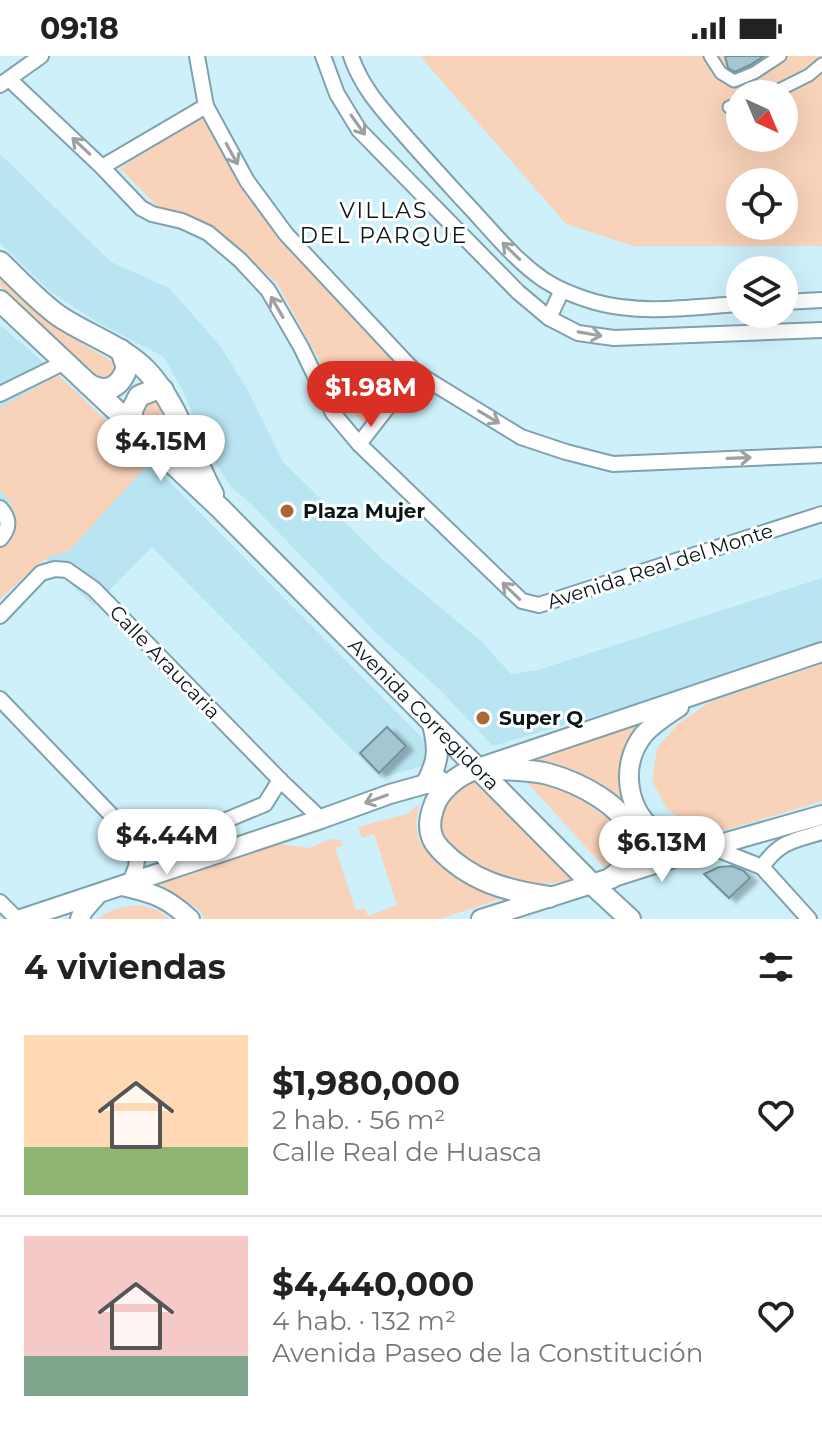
<!DOCTYPE html>
<html lang="es">
<head>
<meta charset="utf-8">
<style>
	body { margin:0; font-family:Montserrat,sans-serif; background:#f2f2f2; color:#222; height:100vh; display:flex; flex-direction:column; font-size:30px; white-space:nowrap }
	* { box-sizing:border-box; margin:0 }
	p { font-size:26px; color:#767676 }
	.icon { flex:none; width:44px; height:44px; fill:none; stroke:currentColor; stroke-width:2; stroke-linecap:round; stroke-linejoin:round }
	.map { position:relative; height:863px; overflow:hidden }
	.sheet { display:flex; flex-direction:column; background:#fff; flex:1 }
	.sheet>* { flex:none }
	.needle { width:52px; rotate:136deg }
	.tools { position:absolute; left:726px; top:24px; display:grid; gap:16px }
	.tools a { display:grid; place-items:center; width:72px; height:72px; border-radius:50%; background:#fff; box-shadow:0 8px 32px #0002; font-size:40px }
	.price { position:absolute; translate:-50% -68px; padding:0 18px; border-radius:28px; background:#fff; color:#222; font-size:26px; line-height:52px; filter:drop-shadow(0 2px 4px #0008) }
	.price::after { content:''; position:absolute; left:50%; top:48px; width:24px; height:18px; margin-left:-12px; background:inherit; clip-path:polygon(0 0,100% 0,50% 100%) }
	.price.selected { background:#d93025; color:#fff }
	ul { padding:0; list-style:none }
	li { display:flex; align-items:center; gap:24px; height:200px; padding:0 24px }
	li+li { border-top:2px solid #e0e0e0 }
	li span { display:grid; place-items:center; flex:none; width:224px; height:160px; border-radius:0px; color:#555 }
	li>.icon { margin-inline-start:auto }
	span .icon { width:96px; height:96px; fill:#fffc; stroke-width:1 }
	li b { font-size:34px }
	h2 { display:flex; justify-content:space-between; align-items:center; height:96px; padding:0 24px; font-size:34px }
	.status { display:flex; justify-content:space-between; align-items:center; height:56px; padding:0 40px; background:#fff; direction:ltr }
	.status svg { height:22px; fill:currentColor }
	.map>svg:first-child { display:block }
</style>
</head>
<body>
<div class="status"><b>09:18</b><svg viewBox="0 0 49 12"><path d="M0 12V9h3v3zM5 12V6h3v6zM10 12V3h3v9zM15 12V0h3v12zM26 1h20v11H26zM47 4h2v5h-2z"/></svg></div>
<div class="map">
<svg width="822" height="863" viewBox="0 0 822 863">
	<defs>
		<filter id="shadow"><feDropShadow dx="7" dy="4" stdDeviation="2" flood-color="#0004"/></filter>
	</defs>
	<rect width="100%" height="100%" fill="#cef0fb"/>
	<!-- built -->
	<g fill="#b9e4f2">
		<polygon points="0,98 111,206 169,232 221,291 248,335 283,406 382,503 482,586 511,618 538,614 822,522 822,586 694,631 493,690 440,634 376,577 252,449 231,431 205,390 185,339 164,301 97,266 51,236 0,187"/>
		<polygon points="0,269 58,319 150,406 444,704 380,722 152,491 94,550 66,524 0,457"/>
	</g>
	<!-- green -->
	<g fill="#f8d2b9" fill-rule="evenodd">
		<path d="M 420,0 L 822,0 L 822,190 L 633,190 L 566,168 ZM 740,38 L 784,38 L 784,82 L 740,82 ZM 740,126 L 784,126 L 784,170 L 740,170 Z"/>
		<polygon points="207,58 240,130 279,183 405,317 365,367 344,350 277,227 212,170 157,150 120,112"/>
		<polygon points="0,217 62,276 118,309 113,324 99,323 0,230"/>
		<polygon points="58,319 150,406 69,495 50,500 36,510 0,543 0,492 15,470 11,446 0,434 0,352"/>
		<polygon points="144,340 162,346 206,432 165,391 141,362"/>
		<polygon points="822,608 822,745 726,774 691,771 666,752 652,724 657,692 678,668 710,646"/>
		<polygon points="647,664 624,732 674,792 639,801 639,773 610,733 535,704"/>
		<polygon points="475,721 577,824 529,830 500,821 466,805 445,787 440,760 451,736"/>
		<polygon points="524,723 548,727 578,741 606,761 619,792 616,802 605,812"/>
		<polygon points="419,748 416,765 418,782 425,794 460,822 509,840 440,863 204,863 201,855 157,826 280,788 309,792 332,783 340,784 344,789 335,792 356,855 365,852 368,860 397,849 374,778 362,782 358,771 407,758"/>
		<path d="M 139,849 L 157,854 L 170,863 L 98,863 C 110,852 124,851 139,849 Z"/>
	</g>
	<!-- building -->
	<g fill="#a5c6d1" stroke="#71919b" stroke-width="2" filter="url(#shadow)">
		<polygon points="725,0 764,0 750,9 735,16 728,12"/>
		<polygon points="387,671 406,690 379,717 360,697"/>
		<polygon points="732,810 744,815 750,822 729,842 704,818 719,811"/>
	</g>
	<g fill="none" stroke-linecap="round" stroke-linejoin="round">
		<defs>
			<g id="pedestrian">
				<polyline points="710,0 721,17 734,25 754,17 780,0"/>
				<polyline points="771,38 809,19 822,8"/>
				<polyline points="729,51 740,48"/>
			</g>
			<g id="minor">
				<polyline points="197,0 206,50 247,125 286,178 415,316 521,381 566,396 613,408 822,399"/>
				<polyline points="323,0 337,38 359,74 518,236 549,262 578,277 614,282 822,274"/>
				<path d="M 351,0 C 361,30 380,51 401,75 C 421,98 442,121 462,143 C 489,171 512,202 544,224 C 559,234 578,241 595,246 C 641,259 692,251 740,248"/>
				<polyline points="9,23 102,111 141,152 152,158 182,165 208,177 240,204 268,234 301,291 333,357 359,388 522,545 539,549 822,458"/>
				<polyline points="0,29 41,0"/>
				<polyline points="102,111 206,50"/>
				<polyline points="784,246 822,244"/>
				<polyline points="549,262 562,234"/>
				<polyline points="0,338 65,306"/>
				<polyline points="359,388 415,316"/>
				<path d="M 0,452 C 10,463 10,472 0,483"/>
				<polyline points="0,560 41,517 55,513 67,514 94,533 280,724 321,763"/>
				<polyline points="0,643 139,788 161,785 224,765 265,748 280,724"/>
				<polyline points="711,791 762,811 809,863"/>
				<path d="M 762,811 C 780,785 793,785 822,776"/>
				<polyline points="130,826 136,811 139,788"/>
				<polyline points="0,846 17,863"/>
			</g>
			<g id="tertiary">
				<path d="M 679,651 C 667,659 654,667 644,678 C 619,709 626,756 659,778 C 671,786 686,789 699,794"/>
				<polyline points="484,710 822,596"/>
				<path d="M 122,830 C 153,837 166,841 190,863"/>
				<polyline points="21,863 321,763 390,738 440,724"/>
				<polyline points="80,863 83,855 98,838"/>
				<polyline points="481,863 699,794 822,759"/>
			</g>
			<g id="secondary">
				<path d="M 0,206 C 19,224 38,245 59,260 C 87,279 123,290 147,315 C 179,349 191,398 213,438"/>
				<path id="s1" d="M 0,245 L 220,452 L 592,828 L 630,863"/>
				<path d="M 88,328 C 107,339 120,331 127,312 L 121,294"/>
				<polyline points="132,369 132,354 139,340 154,334 163,334"/>
				<path d="M 427,727 C 439,704 439,693 433,668"/>
				<path d="M 549,841 C 507,835 470,825 440,793 C 429,782 428,768 433,753 C 438,735 457,719 476,713 C 483,711 492,713 500,713 C 516,714 533,714 548,718 C 577,726 628,750 631,781 C 633,791 631,802 625,810 C 621,815 615,819 611,822"/>
			</g>
		</defs>
		<!-- pedestrian casing -->
		<use href="#pedestrian" stroke="#81a1ac" stroke-width="15"/>
		<!-- minor casing -->
		<use href="#minor" stroke="#81a1ac" stroke-width="18"/>
		<!-- tertiary casing -->
		<use href="#tertiary" stroke="#81a1ac" stroke-width="22"/>
		<!-- secondary casing -->
		<use href="#secondary" stroke="#81a1ac" stroke-width="24"/>
		<!-- pedestrian -->
		<use href="#pedestrian" stroke="#fff" stroke-width="11"/>
		<!-- minor -->
		<use href="#minor" stroke="#fff" stroke-width="14"/>
		<!-- tertiary -->
		<use href="#tertiary" stroke="#fff" stroke-width="18"/>
		<!-- secondary -->
		<use href="#secondary" stroke="#fff" stroke-width="20"/>
	</g>
	<!-- one-way arrows -->
	<defs><path id="oneway-shaft" d="M-6 0H5M1.5-3L5.5 0L1.5 3" fill="none" stroke-width="1.6" stroke-linecap="round" stroke-linejoin="round" transform="scale(2)"/></defs>
	<g stroke="#9da1a3">
		<use href="#oneway-shaft" transform="translate(358 69) rotate(55)"/>
		<use href="#oneway-shaft" transform="translate(81 90) rotate(-137)"/>
		<use href="#oneway-shaft" transform="translate(232 98) rotate(61)"/>
		<use href="#oneway-shaft" transform="translate(511 195) rotate(-136)"/>
		<use href="#oneway-shaft" transform="translate(277 251) rotate(-120)"/>
		<use href="#oneway-shaft" transform="translate(590 278) rotate(10)"/>
		<use href="#oneway-shaft" transform="translate(489 361) rotate(31)"/>
		<use href="#oneway-shaft" transform="translate(739 402) rotate(-2)"/>
		<use href="#oneway-shaft" transform="translate(511 535) rotate(-136)"/>
		<use href="#oneway-shaft" transform="translate(376 743) rotate(160)"/>
	</g>
	<!-- markers -->
	<g fill="#ab6835" stroke="#fff" stroke-width="3">
		<circle cx="287" cy="455" r="8"/>
		<circle cx="483" cy="662" r="8"/>
	</g>
	<g text-anchor="middle" stroke-width="6" stroke-linejoin="round" paint-order="stroke">
		<!-- poi labels -->
		<g font-size="20" font-weight="bold" fill="#091519" stroke="#fff" text-anchor="start">
			<text x="303" y="462">Plaza Mujer</text>
			<text x="499" y="669">Super Q</text>
		</g>
		<!-- street labels -->
		<g font-size="20" fill="#091519" stroke="#fff">
			<text transform="translate(660 510) rotate(-18)" y="7">Avenida Real del Monte</text>
			<text transform="translate(165 606) rotate(46)" y="7">Calle Araucaria</text>
			<text dy="7" stroke="none"><textPath href="#s1" startOffset="592">Avenida Corregidora</textPath></text>
		</g>
		<!-- neighbourhood labels -->
		<g font-size="22" letter-spacing="2" fill="#091519" stroke="#fff">
			<text x="384" y="162">VILLAS<tspan x="384" dy="25">DEL PARQUE</tspan></text>
		</g>
	</g>
</svg>
<div class="tools">
<a><svg class="needle" viewBox="-14 -14 28 28"><path d="M0-13l5 13h-10z" fill="#e53935"/><path d="M0 13l5-13h-10z" fill="#767676"/></svg></a>
<a><svg class="icon" aria-label="locate" viewBox="0 0 24 24"><circle cx="12" cy="12" r="6"/><path d="M12 2v4M12 18v4M2 12h4M18 12h4"/></svg></a>
<a><svg class="icon" aria-label="layers" viewBox="0 0 24 24"><path d="M12 4l9 5-9 5-9-5zM3 14l9 5 9-5"/></svg></a>
</div>
<b class="price selected" style="left:371px;top:373px">$1.98M</b>
<b class="price" style="left:161px;top:427px">$4.15M</b>
<b class="price" style="left:167px;top:821px">$4.44M</b>
<b class="price" style="left:662px;top:828px">$6.13M</b>
</div>
<section class="sheet">
<h2>4 viviendas<svg class="icon" aria-label="filters" viewBox="0 0 24 24"><path d="M4 7h16M4 17h16"/><circle cx="9" cy="7" r="2"/><circle cx="15" cy="17" r="2"/></svg></h2>
<ul>
<li><span style="background:linear-gradient(#ffd9b3 70%,#8fb573 0)"><svg class="icon" aria-label="home" viewBox="0 0 24 24"><path d="M3 11l9-7 9 7M6 9v11h12V9"/></svg></span><div><b>$1,980,000</b><p>2 hab. · 56 m²</p><p>Calle Real de Huasca</p></div><svg class="icon" aria-label="heart" viewBox="0 0 24 24"><path d="M12 20l-8-8c-3-5 5-10 8-4 3-6 11-1 8 4z"/></svg></li>
<li><span style="background:linear-gradient(#f6c9c9 75%,#7fa58c 0)"><svg class="icon" aria-label="home" viewBox="0 0 24 24"><path d="M3 11l9-7 9 7M6 9v11h12V9"/></svg></span><div><b>$4,440,000</b><p>4 hab. · 132 m²</p><p>Avenida Paseo de la Constitución</p></div><svg class="icon" aria-label="heart" viewBox="0 0 24 24"><path d="M12 20l-8-8c-3-5 5-10 8-4 3-6 11-1 8 4z"/></svg></li>
</ul>
</section>
</body>
</html>
